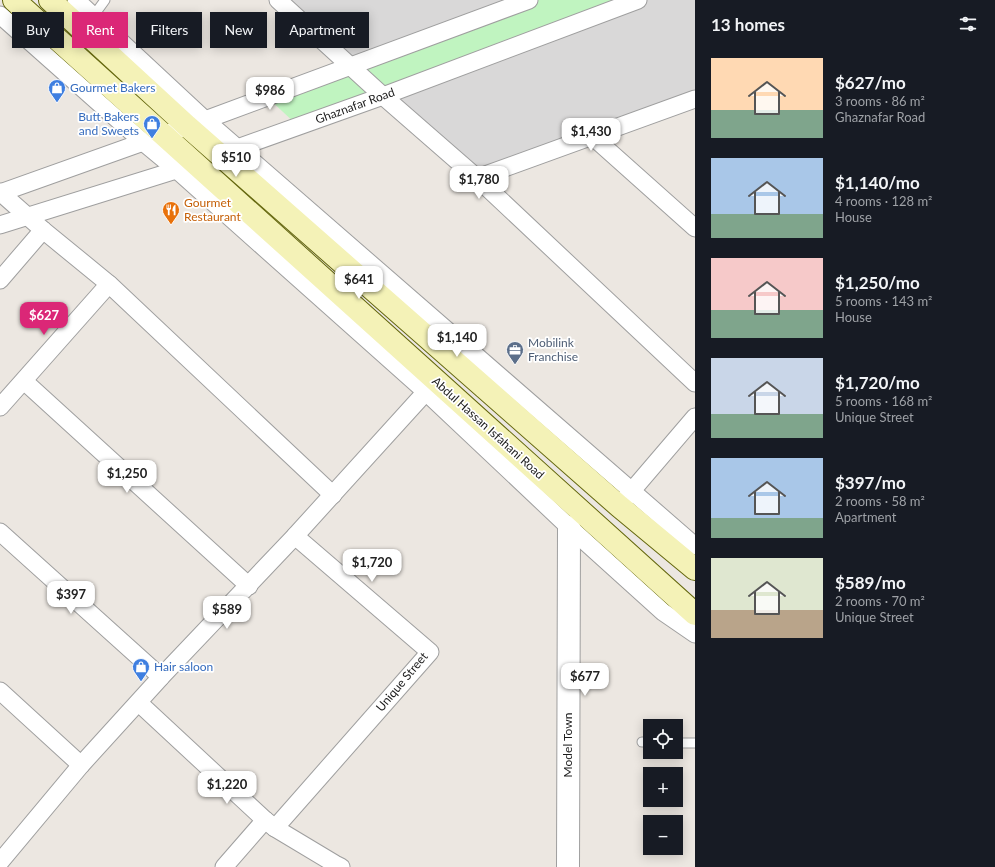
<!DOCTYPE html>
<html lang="en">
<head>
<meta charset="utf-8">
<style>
	body { margin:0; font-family:Lato,sans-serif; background:#20242c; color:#f1f3f6; height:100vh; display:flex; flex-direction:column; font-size:15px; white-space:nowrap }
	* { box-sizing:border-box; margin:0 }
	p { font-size:13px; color:#9ea1a6 }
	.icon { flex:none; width:22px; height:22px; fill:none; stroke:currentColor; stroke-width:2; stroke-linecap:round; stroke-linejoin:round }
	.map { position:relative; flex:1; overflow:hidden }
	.sheet { display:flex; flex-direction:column; background:#171b24; width:300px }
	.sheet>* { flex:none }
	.banner { position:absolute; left:12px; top:12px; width:380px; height:36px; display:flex; gap:8px }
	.buttons { position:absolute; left:643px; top:719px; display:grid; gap:8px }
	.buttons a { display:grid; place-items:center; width:40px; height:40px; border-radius:0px; background:#171b24; box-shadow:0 2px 10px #0003; font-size:20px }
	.price { position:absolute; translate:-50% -34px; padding:0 9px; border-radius:8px; background:#fff; color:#222; font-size:13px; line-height:26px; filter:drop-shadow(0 1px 2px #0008) }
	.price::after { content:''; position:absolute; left:50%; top:24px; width:12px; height:9px; margin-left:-6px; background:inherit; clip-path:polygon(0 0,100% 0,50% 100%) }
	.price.current { background:#db2777; color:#fff }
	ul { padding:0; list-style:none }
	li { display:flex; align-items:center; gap:12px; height:100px; padding:0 16px }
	li span { display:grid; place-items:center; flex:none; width:112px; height:80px; border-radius:0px; color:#555 }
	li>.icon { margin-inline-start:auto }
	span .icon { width:48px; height:48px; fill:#fffc; stroke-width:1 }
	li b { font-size:17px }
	h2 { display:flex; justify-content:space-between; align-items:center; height:48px; padding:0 16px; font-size:17px }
	.pill { padding:0 14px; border-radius:0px; background:#171b24; box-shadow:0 2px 10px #0003; font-size:14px; line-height:36px }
	.pill.current { background:#db2777; color:#fff }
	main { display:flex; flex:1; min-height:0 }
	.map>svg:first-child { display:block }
</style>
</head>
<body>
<main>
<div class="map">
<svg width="695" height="867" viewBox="0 0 695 867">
	<rect width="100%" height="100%" fill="#ece7e1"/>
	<!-- residential -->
	<g fill="#d9d8d8">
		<polygon points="278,0 529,0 351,66"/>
		<polygon points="638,0 695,0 695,99 477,178 383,96"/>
	</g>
	<!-- park -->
	<polygon fill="#c0f4c0" points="530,0 633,0 298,126 267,97"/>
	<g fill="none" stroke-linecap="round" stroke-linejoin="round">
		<defs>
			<g id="service">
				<polyline points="92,18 105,0"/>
				<polyline points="642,742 650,742"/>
				<polyline points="676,743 695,743"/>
			</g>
			<g id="minor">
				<polyline points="76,0 205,120 695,546"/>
				<polyline points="278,0 383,96 477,178 695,383"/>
				<polyline points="0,15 143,142 178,171 426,392 569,527 663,612 695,634"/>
				<polyline points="592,136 695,228"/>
				<polyline points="229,151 383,96 638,0"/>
				<polyline points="477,178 695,99"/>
				<polyline points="0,192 43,230 109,284 333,495"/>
				<polyline points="0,193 205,120 529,0"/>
				<polyline points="0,225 186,167"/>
				<polyline points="0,280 43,230"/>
				<polyline points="24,381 249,586"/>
				<polyline points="0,407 109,284"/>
				<polyline points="624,500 695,417"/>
				<polyline points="0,532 161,677"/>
				<polyline points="0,691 81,765"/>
				<polyline points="139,703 265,820 275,828 335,864 341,867"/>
				<polyline points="275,828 430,652 295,536"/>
				<polyline points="0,862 81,765 161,677 295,536 433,384"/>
				<polyline points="224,867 265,820"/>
			</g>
			<polyline id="tertiary" points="568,867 569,527"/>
			<g id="secondary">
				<polyline points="14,0 695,614"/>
				<polyline points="50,0 187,126 619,506 695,569"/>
			</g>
		</defs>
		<!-- service casing -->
		<use href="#service" stroke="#9f9f9f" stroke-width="11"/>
		<!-- minor casing -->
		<use href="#minor" stroke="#9f9f9f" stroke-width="19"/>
		<!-- tertiary casing -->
		<use href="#tertiary" stroke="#9f9f9f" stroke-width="24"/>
		<!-- secondary casing -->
		<use href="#secondary" stroke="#64670d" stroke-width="24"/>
		<!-- service -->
		<use href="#service" stroke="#fff" stroke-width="9"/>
		<!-- minor -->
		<use href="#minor" stroke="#fff" stroke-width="17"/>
		<!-- tertiary -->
		<use href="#tertiary" stroke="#fff" stroke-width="22"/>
		<!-- secondary -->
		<use href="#secondary" stroke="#f4f2b7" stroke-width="22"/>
	</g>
	<!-- icons -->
	<defs>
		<symbol id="shop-pin" viewBox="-11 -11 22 30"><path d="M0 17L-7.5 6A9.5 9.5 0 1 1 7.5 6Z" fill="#3f7fe0" stroke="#fff"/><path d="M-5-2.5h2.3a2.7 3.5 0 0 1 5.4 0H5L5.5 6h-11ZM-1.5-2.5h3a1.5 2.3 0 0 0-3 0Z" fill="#fff"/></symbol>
		<symbol id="restaurant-pin" viewBox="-11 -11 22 30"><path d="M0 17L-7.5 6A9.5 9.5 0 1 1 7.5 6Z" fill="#e8710a" stroke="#fff"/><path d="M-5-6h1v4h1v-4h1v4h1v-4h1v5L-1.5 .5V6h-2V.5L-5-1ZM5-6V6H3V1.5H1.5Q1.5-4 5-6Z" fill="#fff"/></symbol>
		<symbol id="office-pin" viewBox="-11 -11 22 30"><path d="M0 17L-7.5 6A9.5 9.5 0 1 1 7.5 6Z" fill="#5c6f8a" stroke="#fff"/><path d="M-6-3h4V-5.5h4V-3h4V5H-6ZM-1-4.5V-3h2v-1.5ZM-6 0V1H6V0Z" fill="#fff"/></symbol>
	</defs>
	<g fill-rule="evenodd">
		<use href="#shop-pin" x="47" y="78" width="20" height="27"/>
		<use href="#shop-pin" x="142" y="114" width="20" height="27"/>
		<use href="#restaurant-pin" x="161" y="200" width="20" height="27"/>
		<use href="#office-pin" x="505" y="340" width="20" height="27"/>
		<use href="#shop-pin" x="131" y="657" width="20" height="27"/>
	</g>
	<g text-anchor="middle" stroke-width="3.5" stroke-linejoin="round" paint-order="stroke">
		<!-- shop labels -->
		<g font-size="12" fill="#366cbe" stroke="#fff" text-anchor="start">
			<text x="70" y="92">Gourmet Bakers</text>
			<text x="139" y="121" text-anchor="end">Butt Bakers<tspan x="139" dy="14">and Sweets</tspan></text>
			<text x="154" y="671">Hair saloon</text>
		</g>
		<!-- street labels -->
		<g font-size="12" fill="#1b1b1b" stroke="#fff">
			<text transform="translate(355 106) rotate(-20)" y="4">Ghaznafar Road</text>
			<text transform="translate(488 428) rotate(42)" y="4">Abdul Hassan Isfahani Road</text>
			<text transform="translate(402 682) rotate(-50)" y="4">Unique Street</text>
			<text transform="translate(568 745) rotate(-90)" y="4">Model Town</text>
		</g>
		<!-- food labels -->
		<g font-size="12" fill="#c56008" stroke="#fff" text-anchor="start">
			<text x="184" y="207">Gourmet<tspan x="184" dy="14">Restaurant</tspan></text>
		</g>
		<!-- service labels -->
		<g font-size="12" fill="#4e5e75" stroke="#fff" text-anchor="start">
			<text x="528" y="347">Mobilink<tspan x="528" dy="14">Franchise</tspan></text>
		</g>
	</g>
</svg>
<div class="buttons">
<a><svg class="icon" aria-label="locate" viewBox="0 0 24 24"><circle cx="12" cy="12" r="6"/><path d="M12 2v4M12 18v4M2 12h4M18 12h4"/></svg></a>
<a>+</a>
<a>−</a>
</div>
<b class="price" style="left:270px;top:111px">$986</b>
<b class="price" style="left:591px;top:152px">$1,430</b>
<b class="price" style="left:236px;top:178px">$510</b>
<b class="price" style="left:479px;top:200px">$1,780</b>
<b class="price" style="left:359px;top:300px">$641</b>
<b class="price current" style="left:44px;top:336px">$627</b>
<b class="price" style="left:457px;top:358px">$1,140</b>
<b class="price" style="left:127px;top:494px">$1,250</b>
<b class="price" style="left:372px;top:583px">$1,720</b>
<b class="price" style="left:71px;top:615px">$397</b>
<b class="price" style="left:227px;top:630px">$589</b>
<b class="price" style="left:585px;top:697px">$677</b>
<b class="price" style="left:227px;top:805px">$1,220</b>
<div class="banner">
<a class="pill">Buy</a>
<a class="pill current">Rent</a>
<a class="pill">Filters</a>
<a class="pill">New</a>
<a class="pill">Apartment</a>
</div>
</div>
<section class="sheet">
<h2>13 homes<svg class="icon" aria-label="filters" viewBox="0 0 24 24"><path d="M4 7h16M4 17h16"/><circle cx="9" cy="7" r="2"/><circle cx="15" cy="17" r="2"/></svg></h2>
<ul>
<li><span style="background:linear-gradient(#ffd9b3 65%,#7fa58c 0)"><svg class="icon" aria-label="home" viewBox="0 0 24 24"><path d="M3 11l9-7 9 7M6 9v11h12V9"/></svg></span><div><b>$627/mo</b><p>3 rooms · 86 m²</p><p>Ghaznafar Road</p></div></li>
<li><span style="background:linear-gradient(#a9c7e8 70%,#7fa58c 0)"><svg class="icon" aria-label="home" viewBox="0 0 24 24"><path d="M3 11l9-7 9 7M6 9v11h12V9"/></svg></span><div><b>$1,140/mo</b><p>4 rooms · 128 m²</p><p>House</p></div></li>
<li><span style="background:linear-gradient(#f6c9c9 65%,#7fa58c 0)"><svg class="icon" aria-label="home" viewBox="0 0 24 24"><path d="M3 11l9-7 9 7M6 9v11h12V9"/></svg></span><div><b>$1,250/mo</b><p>5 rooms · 143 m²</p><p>House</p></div></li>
<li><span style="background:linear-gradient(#c9d6e8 70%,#7fa58c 0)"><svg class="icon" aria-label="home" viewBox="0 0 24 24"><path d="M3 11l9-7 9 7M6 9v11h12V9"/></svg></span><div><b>$1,720/mo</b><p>5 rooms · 168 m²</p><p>Unique Street</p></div></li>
<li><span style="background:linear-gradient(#a9c7e8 75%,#7fa58c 0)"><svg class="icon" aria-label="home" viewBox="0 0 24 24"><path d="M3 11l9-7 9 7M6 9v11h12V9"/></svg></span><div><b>$397/mo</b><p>2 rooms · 58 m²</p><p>Apartment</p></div></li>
<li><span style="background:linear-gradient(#dfe7d0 65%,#b9a48a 0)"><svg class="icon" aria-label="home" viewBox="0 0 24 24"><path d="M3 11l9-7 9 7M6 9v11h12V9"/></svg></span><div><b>$589/mo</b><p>2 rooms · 70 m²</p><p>Unique Street</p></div></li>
</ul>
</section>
</main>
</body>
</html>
